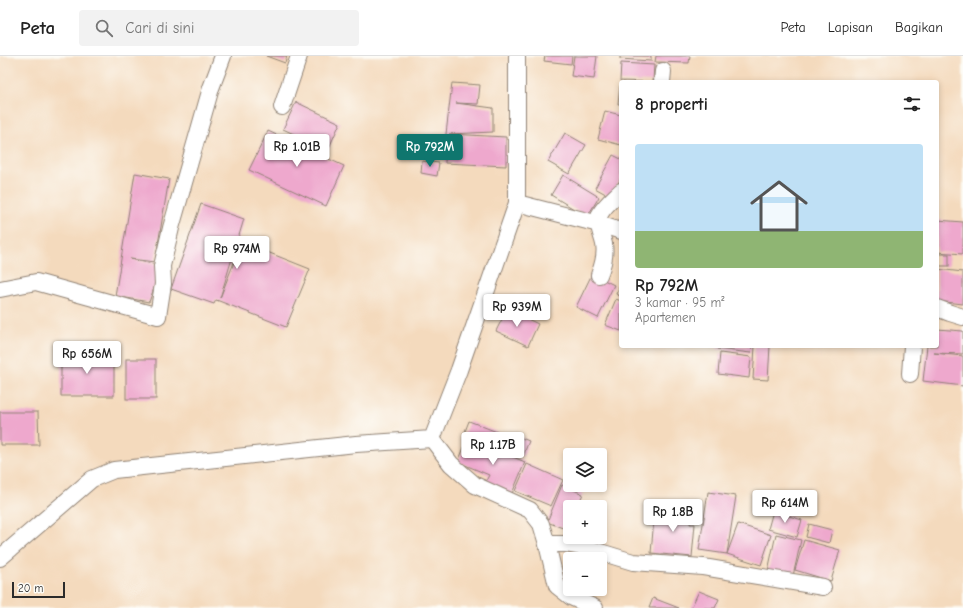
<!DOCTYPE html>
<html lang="id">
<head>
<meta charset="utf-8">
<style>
	body { margin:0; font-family:"Comic Neue",sans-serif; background:#f2f2f2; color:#222; height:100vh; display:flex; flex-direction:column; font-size:15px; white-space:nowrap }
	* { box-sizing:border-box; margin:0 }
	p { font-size:13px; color:#767676 }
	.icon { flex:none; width:22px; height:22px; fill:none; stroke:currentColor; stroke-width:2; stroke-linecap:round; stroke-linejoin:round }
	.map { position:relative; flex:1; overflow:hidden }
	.side { position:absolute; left:619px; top:24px; width:320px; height:268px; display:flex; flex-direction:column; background:#fff; border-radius:4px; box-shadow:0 2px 6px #0003 }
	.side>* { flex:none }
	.fabs { position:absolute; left:563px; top:392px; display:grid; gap:8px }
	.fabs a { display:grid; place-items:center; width:44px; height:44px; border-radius:4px; background:#fff; box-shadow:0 2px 6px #0003; font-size:20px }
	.scale { position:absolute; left:12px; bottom:10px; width:53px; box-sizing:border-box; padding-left:4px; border:2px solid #2b2b2b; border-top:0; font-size:11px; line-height:14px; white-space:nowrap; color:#2b2b2b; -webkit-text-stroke:3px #fdfcf7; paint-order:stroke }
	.price { position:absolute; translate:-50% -34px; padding:0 9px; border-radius:4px; background:#fff; color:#222; font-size:13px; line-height:26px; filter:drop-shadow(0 1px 2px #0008) }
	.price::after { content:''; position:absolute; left:50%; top:24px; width:12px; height:9px; margin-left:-6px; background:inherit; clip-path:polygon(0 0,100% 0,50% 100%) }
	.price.selected { background:#0f766e; color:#fff }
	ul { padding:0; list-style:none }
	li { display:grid; align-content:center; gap:8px; height:212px; padding:0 16px }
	li span { display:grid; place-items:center; height:124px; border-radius:4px; color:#555 }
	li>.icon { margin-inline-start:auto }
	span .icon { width:72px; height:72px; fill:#fffc; stroke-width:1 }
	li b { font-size:17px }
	h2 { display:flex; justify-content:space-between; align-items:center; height:48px; padding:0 16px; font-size:17px }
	header { display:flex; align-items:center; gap:24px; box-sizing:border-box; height:56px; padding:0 20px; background:#fff; border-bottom:1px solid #e0e0e0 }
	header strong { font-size:19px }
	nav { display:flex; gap:22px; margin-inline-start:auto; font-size:14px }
	.search { width:280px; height:36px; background:#f2f2f2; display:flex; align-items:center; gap:10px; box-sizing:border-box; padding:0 14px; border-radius:4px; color:#767676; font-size:15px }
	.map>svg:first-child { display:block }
</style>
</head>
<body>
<header>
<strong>Peta</strong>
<div class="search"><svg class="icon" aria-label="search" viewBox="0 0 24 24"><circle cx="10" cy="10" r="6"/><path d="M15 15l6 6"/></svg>Cari di sini</div>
<nav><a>Peta</a><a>Lapisan</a><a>Bagikan</a></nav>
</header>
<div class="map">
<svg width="963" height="552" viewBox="0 0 963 552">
	<rect width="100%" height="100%" fill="#fdfcf7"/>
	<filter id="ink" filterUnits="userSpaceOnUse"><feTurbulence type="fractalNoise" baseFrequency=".025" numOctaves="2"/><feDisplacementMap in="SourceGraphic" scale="8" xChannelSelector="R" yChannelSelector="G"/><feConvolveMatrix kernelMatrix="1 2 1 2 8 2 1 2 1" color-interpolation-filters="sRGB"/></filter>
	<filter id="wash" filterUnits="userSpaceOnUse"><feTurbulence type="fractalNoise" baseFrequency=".012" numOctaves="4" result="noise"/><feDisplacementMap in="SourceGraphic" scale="16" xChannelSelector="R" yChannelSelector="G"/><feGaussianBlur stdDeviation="0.9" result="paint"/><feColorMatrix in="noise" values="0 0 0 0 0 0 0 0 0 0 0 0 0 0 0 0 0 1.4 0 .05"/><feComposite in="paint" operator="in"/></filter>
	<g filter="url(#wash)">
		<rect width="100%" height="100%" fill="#f4dabd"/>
		<g id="blocks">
			<!-- building -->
			<g fill="#eea8cd">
				<polygon points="266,0 287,0 285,7"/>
				<polygon points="545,0 572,0 571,8 544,5"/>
				<polygon points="574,0 597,0 594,23 571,20"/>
				<polygon points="620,0 651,0 651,5 620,3"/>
				<polygon points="656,0 690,0 689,7 655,6"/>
				<polygon points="621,7 654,9 653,26 620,25"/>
				<polygon points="452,27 480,29 478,48 456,47 493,52 493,76 449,78 506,81 506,110 445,107 446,78"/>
				<polygon points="620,30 621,30 621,48 618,48"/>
				<polygon points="296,46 340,67 328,94 283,73"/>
				<polygon points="605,55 621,59 621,89 598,83"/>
				<polygon points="268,75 344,110 326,150 249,114"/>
				<polygon points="565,77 586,89 569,118 548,106"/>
				<polygon points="613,99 621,103 621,122 611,141 595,132"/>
				<polygon points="422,105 439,107 437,120 421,117"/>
				<polygon points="135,117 169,123 155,206 130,203 162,210 149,246 115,240"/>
				<polygon points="563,119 599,141 587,161 551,139"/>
				<polygon points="201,148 244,163 220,242 242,186 310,213 286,271 219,245 216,244 214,248 171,233"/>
				<polygon points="937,164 963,166 963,198 937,196"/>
				<rect x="938" y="198" width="11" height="12"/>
				<polygon points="937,213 963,216 963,248 937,245"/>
				<polygon points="592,218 614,229 598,262 576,251"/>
				<polygon points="621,227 621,241 616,238"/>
				<polygon points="616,243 621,245 621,275 605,269"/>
				<polygon points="507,253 538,268 528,290 496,275"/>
				<polygon points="937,273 963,275 963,298 934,297 963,300 963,330 923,325 927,290 937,290"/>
				<polygon points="718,290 752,290 751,297 717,293"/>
				<polygon points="755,290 770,290 768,324 753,323"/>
				<polygon points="720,297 751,301 749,322 718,318"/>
				<polygon points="61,298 114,299 114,340 61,340"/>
				<rect x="126" y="303" width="30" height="40"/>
				<polygon points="0,356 38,356 39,389 0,389"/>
				<polygon points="469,365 507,380 501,393 464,378"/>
				<polygon points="509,377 529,385 523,400 503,392"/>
				<polygon points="468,382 525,406 511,440 484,429 489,419 458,406"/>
				<polygon points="527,408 563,424 551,450 515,435"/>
				<polygon points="562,429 583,438 577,451 570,451 570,469 568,474 547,466"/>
				<polygon points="708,436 736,440 727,498 738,468 771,479 761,509 727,498 699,494"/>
				<polygon points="765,440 794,446 791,458 763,452"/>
				<polygon points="655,451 691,455 690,468 695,468 692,501 651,497"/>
				<polygon points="773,455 802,464 797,481 768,473"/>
				<polygon points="809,468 832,474 829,487 806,481"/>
				<polygon points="776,478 801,484 793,520 768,515"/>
				<polygon points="804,484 840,494 831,525 795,514"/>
				<polygon points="699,535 719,543 715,552 691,552"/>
				<polygon points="653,542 679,552 649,552"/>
			</g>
		</g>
	</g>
	<g filter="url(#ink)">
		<use href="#blocks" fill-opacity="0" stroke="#908274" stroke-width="1"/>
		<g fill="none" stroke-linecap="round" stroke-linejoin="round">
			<defs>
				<g id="minor">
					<polyline points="517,0 517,147 599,168 621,175"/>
					<polyline points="662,26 663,15"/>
					<polyline points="282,51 299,0"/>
					<path d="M 599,219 C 603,209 606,199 604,188 C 602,179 596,167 600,158 C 605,149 614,142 621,135"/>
					<polyline points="0,233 36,226 158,260 163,228 162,210 171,172 211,32 223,0"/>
					<polyline points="937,252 950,257 963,261"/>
					<polyline points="910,318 912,290"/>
					<polyline points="432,383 451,408 475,429 530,454 541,468 547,488 557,530 571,541 595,552"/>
					<polyline points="547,488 565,488 587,492 633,506 703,511 823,531"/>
					<polyline points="0,502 92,423 114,414 356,388 432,383 459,314 517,147"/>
				</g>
			</defs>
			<!-- minor casing -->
			<use href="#minor" stroke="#908274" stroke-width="18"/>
			<!-- minor -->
			<use href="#minor" stroke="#fff" stroke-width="16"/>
		</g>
	</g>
</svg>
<div class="fabs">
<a><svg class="icon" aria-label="layers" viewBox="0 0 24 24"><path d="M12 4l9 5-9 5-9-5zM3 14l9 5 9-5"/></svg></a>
<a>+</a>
<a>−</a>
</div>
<div class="scale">20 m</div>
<b class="price" style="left:297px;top:112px">Rp 1.01B</b>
<b class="price selected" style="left:430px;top:112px">Rp 792M</b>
<b class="price" style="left:237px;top:214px">Rp 974M</b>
<b class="price" style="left:517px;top:272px">Rp 939M</b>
<b class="price" style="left:87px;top:319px">Rp 656M</b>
<b class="price" style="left:493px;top:410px">Rp 1.17B</b>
<b class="price" style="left:785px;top:468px">Rp 614M</b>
<b class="price" style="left:673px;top:477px">Rp 1.8B</b>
<section class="side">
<h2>8 properti<svg class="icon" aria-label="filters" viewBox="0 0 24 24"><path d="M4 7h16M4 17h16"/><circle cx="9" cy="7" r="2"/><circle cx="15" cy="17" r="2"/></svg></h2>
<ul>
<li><span style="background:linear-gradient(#bfe0f5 70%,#8fb573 0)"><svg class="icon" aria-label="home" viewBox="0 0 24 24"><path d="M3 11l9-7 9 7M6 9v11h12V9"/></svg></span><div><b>Rp 792M</b><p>3 kamar · 95 m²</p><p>Apartemen</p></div></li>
</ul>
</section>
</div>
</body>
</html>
